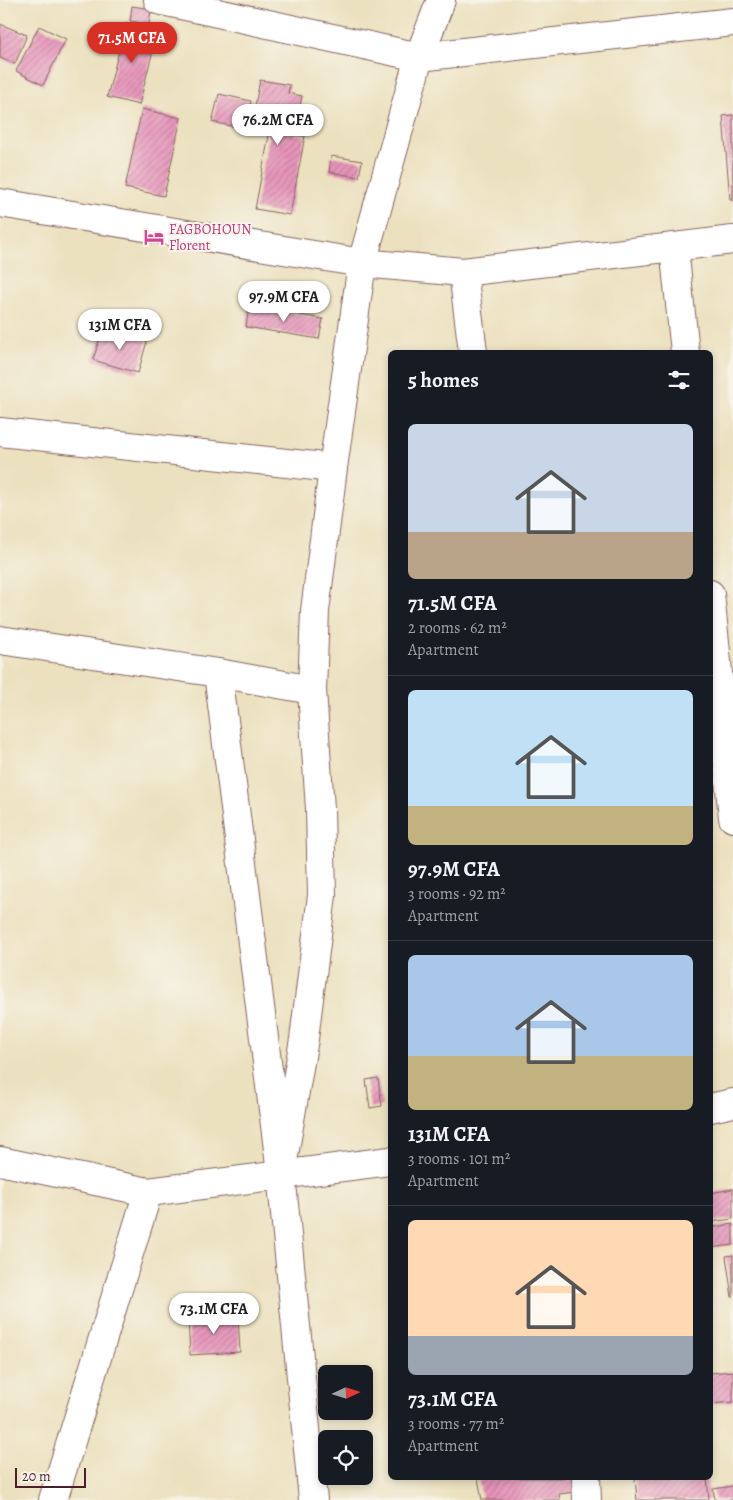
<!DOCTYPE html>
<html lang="en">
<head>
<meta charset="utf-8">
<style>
	body { margin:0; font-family:Alegreya,serif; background:#20242c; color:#f1f3f6; height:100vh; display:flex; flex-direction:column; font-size:19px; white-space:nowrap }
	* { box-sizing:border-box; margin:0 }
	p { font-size:16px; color:#9ea1a6 }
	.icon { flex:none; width:28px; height:28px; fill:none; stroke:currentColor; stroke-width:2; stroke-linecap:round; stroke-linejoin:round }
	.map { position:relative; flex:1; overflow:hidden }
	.panel { position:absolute; left:388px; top:350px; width:325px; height:1130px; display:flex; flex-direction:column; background:#171b24; border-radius:8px; box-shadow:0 2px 8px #0003 }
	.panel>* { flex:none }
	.needle { width:32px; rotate:86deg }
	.controls { position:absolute; left:318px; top:1365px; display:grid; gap:10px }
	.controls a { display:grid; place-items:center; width:55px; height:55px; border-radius:8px; background:#171b24; box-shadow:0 2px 8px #0003; font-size:25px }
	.scale { position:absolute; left:15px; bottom:12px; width:71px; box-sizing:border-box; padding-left:5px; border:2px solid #4a1f2b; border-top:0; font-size:14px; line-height:18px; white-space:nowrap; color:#4a1f2b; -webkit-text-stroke:4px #f7f3e8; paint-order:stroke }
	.price { position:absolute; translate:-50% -42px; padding:0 11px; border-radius:18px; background:#fff; color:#222; font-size:16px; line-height:32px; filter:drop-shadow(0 1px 2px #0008) }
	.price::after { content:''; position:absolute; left:50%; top:30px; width:15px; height:11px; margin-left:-8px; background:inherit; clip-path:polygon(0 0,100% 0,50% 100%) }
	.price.on { background:#d93025; color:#fff }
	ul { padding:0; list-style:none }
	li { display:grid; align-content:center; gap:10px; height:265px; padding:0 20px }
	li+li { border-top:1px solid #363941 }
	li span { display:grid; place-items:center; height:155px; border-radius:8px; color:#555 }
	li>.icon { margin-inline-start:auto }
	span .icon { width:90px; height:90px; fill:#fffc; stroke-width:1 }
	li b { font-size:21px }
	h2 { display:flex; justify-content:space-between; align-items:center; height:60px; padding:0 20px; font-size:21px }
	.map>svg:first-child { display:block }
</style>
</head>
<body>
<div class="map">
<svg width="733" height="1500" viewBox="0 0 733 1500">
	<defs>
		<pattern id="building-hatch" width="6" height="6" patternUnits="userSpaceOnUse" patternTransform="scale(1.25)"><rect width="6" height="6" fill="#e795bb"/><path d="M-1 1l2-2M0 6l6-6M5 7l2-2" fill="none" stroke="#bd7998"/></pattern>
	</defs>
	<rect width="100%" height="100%" fill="#f7f3e8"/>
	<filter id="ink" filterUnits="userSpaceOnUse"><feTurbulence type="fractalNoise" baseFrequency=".02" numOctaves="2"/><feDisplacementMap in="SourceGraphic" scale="10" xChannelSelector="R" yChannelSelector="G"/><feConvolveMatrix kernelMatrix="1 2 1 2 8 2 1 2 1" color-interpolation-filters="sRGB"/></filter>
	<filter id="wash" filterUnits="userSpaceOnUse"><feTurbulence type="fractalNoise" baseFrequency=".0096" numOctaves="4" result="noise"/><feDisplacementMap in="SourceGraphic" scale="20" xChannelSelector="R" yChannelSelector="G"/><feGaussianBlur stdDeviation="1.12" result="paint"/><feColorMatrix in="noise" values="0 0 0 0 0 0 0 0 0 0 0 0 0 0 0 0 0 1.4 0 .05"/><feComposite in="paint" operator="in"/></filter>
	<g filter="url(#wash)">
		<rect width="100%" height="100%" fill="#ece1bf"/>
		<g id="blocks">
			<!-- building -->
			<g fill="url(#building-hatch)">
				<polygon points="132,6 151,9 149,24 130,21"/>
				<polygon points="126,23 158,31 139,105 107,97"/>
				<polygon points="0,24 27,35 15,64 0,58"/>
				<polygon points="39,26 66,39 43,85 16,71"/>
				<polygon points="260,80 290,85 288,93 302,96 294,135 305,136 290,215 255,209 270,130 251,126"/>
				<polygon points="219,94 251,101 245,129 212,122"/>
				<polygon points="142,109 181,118 164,196 125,188"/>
				<polygon points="733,115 733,200 730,200 723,116"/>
				<polygon points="331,156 362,161 359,177 329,172"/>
				<polygon points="249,306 323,319 319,339 246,327"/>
				<polygon points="103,328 147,341 138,373 93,360"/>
				<polygon points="378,1078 382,1106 370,1108 366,1080"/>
				<polygon points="733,1189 733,1219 710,1222 710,1193"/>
				<polygon points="733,1224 733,1245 710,1248 710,1228"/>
				<polygon points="733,1255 733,1297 732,1297 726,1256"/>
				<polygon points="238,1316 240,1352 190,1355 188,1319"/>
				<polygon points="733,1371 733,1402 710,1404 710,1373"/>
				<polygon points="478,1478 573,1478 575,1492 559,1494 560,1500 482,1500"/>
				<polygon points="635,1478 707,1478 709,1500 637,1500"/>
				<polygon points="733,1486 733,1500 715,1500 713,1489"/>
			</g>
		</g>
	</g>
	<g filter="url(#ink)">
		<use href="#blocks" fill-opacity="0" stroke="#83635f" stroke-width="1"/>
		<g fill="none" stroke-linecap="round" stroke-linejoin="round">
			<defs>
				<g id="minor">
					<polyline points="158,0 419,57 733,22"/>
					<polyline points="0,203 362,263 463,272 733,240"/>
					<polyline points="674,247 685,352"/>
					<polyline points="463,272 473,352"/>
					<polyline points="0,432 333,468"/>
					<polyline points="710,594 733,818"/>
					<polyline points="0,640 218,673 312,690"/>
					<polyline points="218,673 281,1173 313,1500"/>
					<polyline points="710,1108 733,1103"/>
					<polyline points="0,1161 148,1192 390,1161"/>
					<polyline points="281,1173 304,1039 322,895 320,809 312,690 315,611 333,468 362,263 419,57 441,0"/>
					<polyline points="586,1478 587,1500"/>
					<polyline points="53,1500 148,1192"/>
				</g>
			</defs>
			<!-- minor casing -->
			<use href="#minor" stroke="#83635f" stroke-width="30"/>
			<!-- minor -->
			<use href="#minor" stroke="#fff" stroke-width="28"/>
		</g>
	</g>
	<!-- icons -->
	<defs>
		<symbol id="hotel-bare" viewBox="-9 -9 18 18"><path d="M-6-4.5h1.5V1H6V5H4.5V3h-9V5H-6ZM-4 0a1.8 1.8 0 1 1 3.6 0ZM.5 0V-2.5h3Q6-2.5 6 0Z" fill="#d1479c" stroke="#f7f3e8" stroke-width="2.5" paint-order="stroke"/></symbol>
	</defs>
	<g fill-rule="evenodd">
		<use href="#hotel-bare" x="140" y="223" width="28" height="28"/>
	</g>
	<g text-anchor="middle" stroke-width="4" stroke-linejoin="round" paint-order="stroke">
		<!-- hotel labels -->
		<g font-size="14" fill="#b23c85" stroke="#f7f3e8" text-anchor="start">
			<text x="169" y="234">FAGBOHOUN<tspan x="169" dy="16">Florent</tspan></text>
		</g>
	</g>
</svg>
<div class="controls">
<a><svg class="needle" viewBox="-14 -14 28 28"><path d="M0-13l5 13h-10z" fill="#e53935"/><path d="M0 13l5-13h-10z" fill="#9ea1a6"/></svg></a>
<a><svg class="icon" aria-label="locate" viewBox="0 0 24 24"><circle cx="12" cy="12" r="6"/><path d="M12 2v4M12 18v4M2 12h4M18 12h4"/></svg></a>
</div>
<div class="scale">20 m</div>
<b class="price on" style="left:132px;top:64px">71.5M CFA</b>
<b class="price" style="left:278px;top:146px">76.2M CFA</b>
<b class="price" style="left:284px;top:323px">97.9M CFA</b>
<b class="price" style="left:120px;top:351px">131M CFA</b>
<b class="price" style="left:214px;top:1335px">73.1M CFA</b>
<section class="panel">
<h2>5 homes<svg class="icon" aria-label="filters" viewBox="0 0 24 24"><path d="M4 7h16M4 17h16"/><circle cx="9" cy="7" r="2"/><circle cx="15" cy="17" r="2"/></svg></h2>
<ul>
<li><span style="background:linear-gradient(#c9d6e8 70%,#b9a48a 0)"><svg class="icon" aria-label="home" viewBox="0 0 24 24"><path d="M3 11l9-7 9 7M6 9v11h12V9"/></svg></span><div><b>71.5M CFA</b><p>2 rooms · 62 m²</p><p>Apartment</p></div></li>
<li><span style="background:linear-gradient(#bfe0f5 75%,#c2b280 0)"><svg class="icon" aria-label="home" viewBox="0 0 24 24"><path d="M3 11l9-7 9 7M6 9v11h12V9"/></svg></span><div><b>97.9M CFA</b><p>3 rooms · 92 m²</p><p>Apartment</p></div></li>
<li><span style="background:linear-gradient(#a9c7e8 65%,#c2b280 0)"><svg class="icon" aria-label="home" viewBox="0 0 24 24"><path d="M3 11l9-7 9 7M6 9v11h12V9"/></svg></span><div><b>131M CFA</b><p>3 rooms · 101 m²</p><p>Apartment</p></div></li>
<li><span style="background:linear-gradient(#ffd9b3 75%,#9aa5b1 0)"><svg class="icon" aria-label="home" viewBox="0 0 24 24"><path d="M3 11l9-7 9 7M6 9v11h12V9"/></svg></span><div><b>73.1M CFA</b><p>3 rooms · 77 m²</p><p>Apartment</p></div></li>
</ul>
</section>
</div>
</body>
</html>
